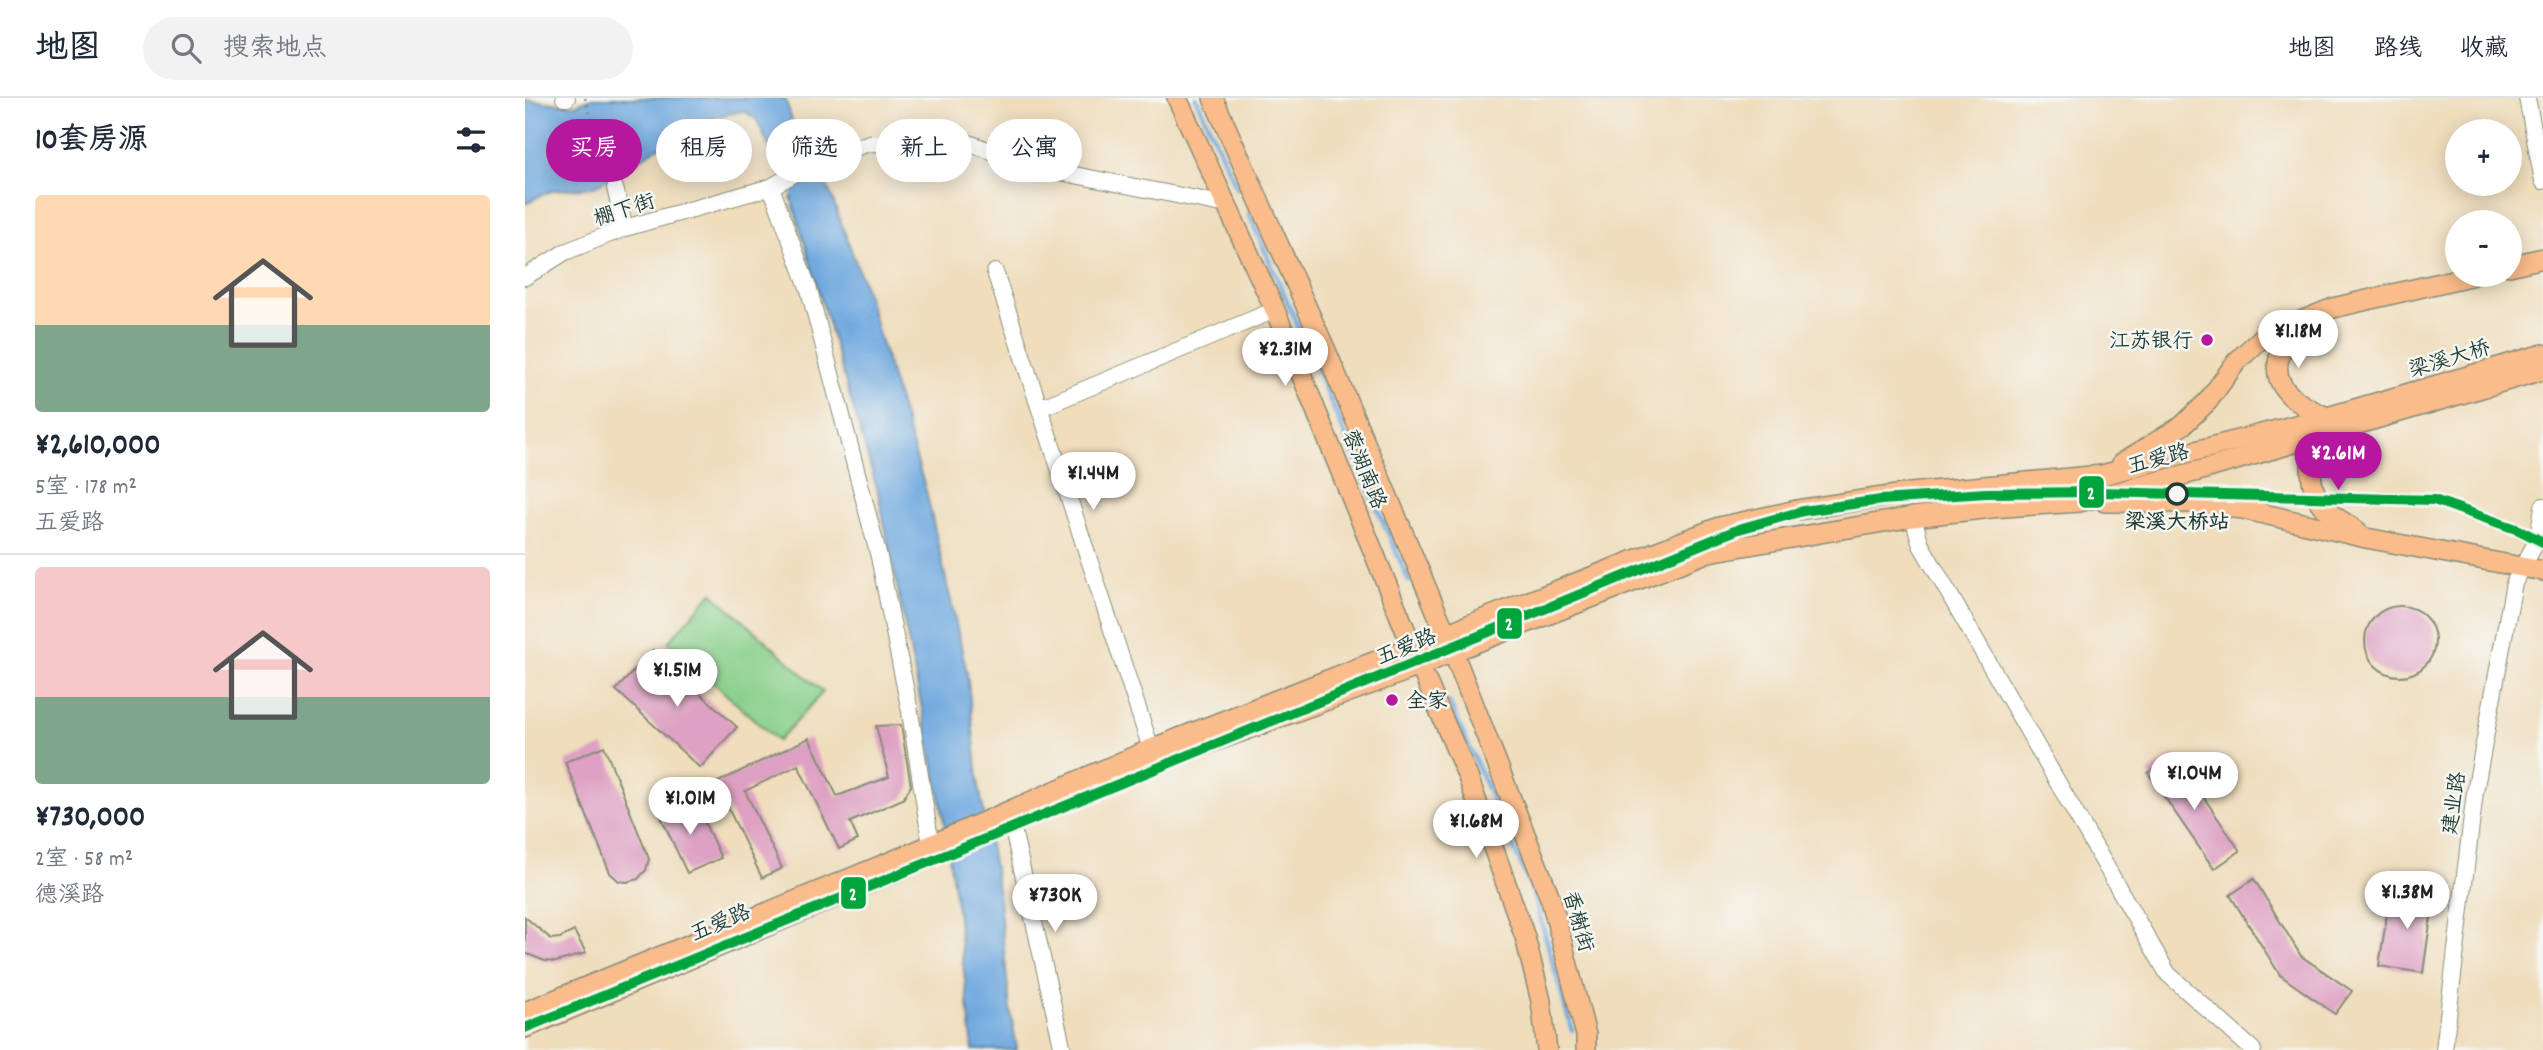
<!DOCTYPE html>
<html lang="zh">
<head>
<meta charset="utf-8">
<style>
	body { margin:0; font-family:Dekko,"LXGW WenKai TC",sans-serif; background:#f2f2f3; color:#1f2937; height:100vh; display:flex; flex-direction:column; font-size:26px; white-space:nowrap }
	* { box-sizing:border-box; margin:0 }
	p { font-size:23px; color:#747a83 }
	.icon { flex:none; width:38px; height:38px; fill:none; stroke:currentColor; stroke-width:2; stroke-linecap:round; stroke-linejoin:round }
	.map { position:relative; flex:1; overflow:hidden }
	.side { display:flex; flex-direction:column; background:#fff; width:525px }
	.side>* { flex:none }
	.hud { position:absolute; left:21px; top:21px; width:665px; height:63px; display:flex; gap:14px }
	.controls { position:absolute; left:1920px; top:21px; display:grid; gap:14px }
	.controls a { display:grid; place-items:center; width:77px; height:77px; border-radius:50%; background:#fff; box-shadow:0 4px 18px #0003; font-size:35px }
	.price { position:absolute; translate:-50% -60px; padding:0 16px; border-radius:24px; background:#fff; color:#222; font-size:23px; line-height:46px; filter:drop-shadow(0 2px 4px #0008) }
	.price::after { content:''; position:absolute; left:50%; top:42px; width:21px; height:16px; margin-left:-10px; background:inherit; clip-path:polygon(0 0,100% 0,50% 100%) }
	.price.current { background:#b5179e; color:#fff }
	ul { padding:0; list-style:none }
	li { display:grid; align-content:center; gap:14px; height:371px; padding:0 35px }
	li+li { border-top:2px solid #e0e1e3 }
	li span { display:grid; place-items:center; height:217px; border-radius:7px; color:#555 }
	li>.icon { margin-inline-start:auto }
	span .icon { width:126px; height:126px; fill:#fffc; stroke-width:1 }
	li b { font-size:30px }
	h2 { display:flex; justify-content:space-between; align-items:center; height:84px; padding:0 35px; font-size:30px }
	.pill { padding:0 24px; border-radius:32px; background:#fff; box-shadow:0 4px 18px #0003; font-size:24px; line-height:63px }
	.pill.current { background:#b5179e; color:#fff }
	header { display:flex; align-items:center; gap:42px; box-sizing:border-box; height:98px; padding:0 35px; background:#fff; border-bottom:2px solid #e0e1e3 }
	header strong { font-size:33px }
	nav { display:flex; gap:38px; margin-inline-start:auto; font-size:24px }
	.search { width:490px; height:63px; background:#f2f2f3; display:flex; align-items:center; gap:18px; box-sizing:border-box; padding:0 24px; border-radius:38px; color:#747a83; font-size:26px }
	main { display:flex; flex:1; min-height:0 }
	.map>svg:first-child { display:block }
</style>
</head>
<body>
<header>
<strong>地图</strong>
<div class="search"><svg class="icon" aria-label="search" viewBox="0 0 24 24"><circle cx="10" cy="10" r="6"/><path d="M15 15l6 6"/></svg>搜索地点</div>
<nav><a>地图</a><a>路线</a><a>收藏</a></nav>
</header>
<main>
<section class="side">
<h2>10套房源<svg class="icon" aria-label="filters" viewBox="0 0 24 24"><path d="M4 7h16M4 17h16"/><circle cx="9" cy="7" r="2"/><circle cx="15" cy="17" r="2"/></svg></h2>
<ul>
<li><span style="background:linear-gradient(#ffd9b3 60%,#7fa58c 0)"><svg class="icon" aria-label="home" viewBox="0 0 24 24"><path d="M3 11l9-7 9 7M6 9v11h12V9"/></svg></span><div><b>¥2,610,000</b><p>5室 · 178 m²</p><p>五爱路</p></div></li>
<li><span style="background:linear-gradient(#f6c9c9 60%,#7fa58c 0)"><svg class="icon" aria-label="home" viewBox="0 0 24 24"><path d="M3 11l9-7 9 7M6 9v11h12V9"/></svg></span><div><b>¥730,000</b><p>2室 · 58 m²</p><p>德溪路</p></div></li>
</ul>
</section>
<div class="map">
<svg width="2018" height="952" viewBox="0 0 2018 952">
	<rect width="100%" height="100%" fill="#f6f6f2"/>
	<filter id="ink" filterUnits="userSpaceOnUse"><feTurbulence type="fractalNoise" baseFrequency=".0143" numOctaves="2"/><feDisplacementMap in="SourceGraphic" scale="14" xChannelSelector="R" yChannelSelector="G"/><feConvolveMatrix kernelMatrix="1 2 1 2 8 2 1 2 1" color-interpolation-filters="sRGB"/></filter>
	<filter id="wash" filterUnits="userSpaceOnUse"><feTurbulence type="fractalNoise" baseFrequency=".00686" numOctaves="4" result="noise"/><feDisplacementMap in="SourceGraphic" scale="28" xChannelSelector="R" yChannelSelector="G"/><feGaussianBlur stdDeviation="1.57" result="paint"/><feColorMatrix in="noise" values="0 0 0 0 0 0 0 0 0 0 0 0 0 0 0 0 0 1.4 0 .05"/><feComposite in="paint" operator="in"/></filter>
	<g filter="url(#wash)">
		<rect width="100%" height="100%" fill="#efddbc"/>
		<!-- green -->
		<polygon fill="#89d08b" stroke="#548660" stroke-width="2" points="187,495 298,594 253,643 143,544"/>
		<!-- water -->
		<g fill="#6fa9df" stroke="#47738a" stroke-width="2">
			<path d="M 67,0 L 260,0 L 280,62 L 256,75 L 232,22 L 219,13 C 162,20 121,63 71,87 C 57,93 39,88 24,94 C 16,96 8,102 0,106 L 0,2 L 50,7 Z"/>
			<polygon points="301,84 338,184 401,393 442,575 454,688 473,792 485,911 492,952 448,952 432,812 416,704 353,394 266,99"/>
		</g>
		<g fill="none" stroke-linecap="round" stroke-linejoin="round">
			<!-- stream -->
			<g stroke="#6fa9df" stroke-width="5">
				<polyline points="671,0 712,90"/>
				<polyline points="724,116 884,483"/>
				<polyline points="924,604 1007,791 1047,932"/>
			</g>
			<!-- river -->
			<polyline stroke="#6fa9df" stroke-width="30" points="238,0 264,50 297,131"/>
		</g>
		<g id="blocks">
			<!-- building -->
			<g fill="#dea0c3">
				<circle cx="1875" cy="543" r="35"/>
				<polygon points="128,552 212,629 175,670 91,592"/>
				<polygon points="376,627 386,688 378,701 325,724 333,742 314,751 273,667 220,693 257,770 237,780 191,685 284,640 312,698 364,679 351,628"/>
				<polygon points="79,648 124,761 121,772 113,781 102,784 94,783 85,775 40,664"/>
				<polygon points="1650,657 1715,753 1689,771 1623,675"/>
				<polygon points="158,704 178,721 196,760 162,775 134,715"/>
				<polygon points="1729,781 1776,858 1827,893 1810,916 1755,877 1705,797"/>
				<polygon points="1866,790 1909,797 1898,875 1854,868"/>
				<polygon points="0,819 26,841 35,840 49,833 61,855 31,864 20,863 0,855"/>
			</g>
		</g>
	</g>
	<g filter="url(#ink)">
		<use href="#blocks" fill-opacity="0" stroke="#878d78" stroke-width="2"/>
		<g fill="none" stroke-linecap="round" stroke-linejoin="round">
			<defs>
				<g id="minor">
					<polyline points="39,0 42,0"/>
					<polyline points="2002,0 2018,83"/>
					<polyline points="246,89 284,192 354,459 385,614 406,747"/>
					<polyline points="90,90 100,130"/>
					<polyline points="470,174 629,660"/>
					<polyline points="0,179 40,154 100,130 246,89 295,61 345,45 394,47 435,42 514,70 702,107"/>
					<polyline points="515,310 750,212"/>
					<polyline points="1388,419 1396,447 1643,876 1728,952"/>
					<polyline points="487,727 538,952"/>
					<polyline points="1919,952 1950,694 1989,485 2013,441 2018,408"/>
				</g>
				<g id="major">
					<polyline points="652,0 750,212 895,568 943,679 1000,839 1016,903 1022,952"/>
					<polyline points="688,0 802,255 921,536 1026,802 1061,937 1061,952"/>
					<polyline points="1984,168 2018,160"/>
					<path d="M 1779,223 C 1770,234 1757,246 1754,260 C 1745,292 1778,309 1802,319"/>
					<path d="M 1804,336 C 1801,338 1797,339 1795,342 C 1781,356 1785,391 1796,406 C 1804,417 1821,425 1832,433"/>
					<polyline points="1597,365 1658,327 1683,303 1712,263 1739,238 1808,210 1949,177"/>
					<polyline points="1580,404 1670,405 1718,411 1841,440 2018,473"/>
					<polyline points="0,914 406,747 626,651 1194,429 1272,412 1385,395 1577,377 1802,319 2018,256"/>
					<polyline points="0,930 631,665 895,568 927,554 1184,454 1388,419 1466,410 1554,404 1677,372 2018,272"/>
				</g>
			</defs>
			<!-- minor casing -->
			<use href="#minor" stroke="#878d78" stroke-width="18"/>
			<!-- major casing -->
			<use href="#major" stroke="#878d78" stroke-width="22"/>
			<!-- path -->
			<polyline stroke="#878d78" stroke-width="2.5" stroke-dasharray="2 5" stroke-linecap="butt" points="60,0 85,77"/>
			<!-- minor -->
			<use href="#minor" stroke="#fff" stroke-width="16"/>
			<!-- major -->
			<use href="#major" stroke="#fabc8b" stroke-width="19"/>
			<defs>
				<polyline id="metro-1" points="0,930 1214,431 1278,413 1356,402 1461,395 1574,394 1909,402 1994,432 2018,444"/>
			</defs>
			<!-- metro-1 casing -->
			<use href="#metro-1" stroke="#f6f6f2" stroke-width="16"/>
			<!-- metro-1 -->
			<use href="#metro-1" stroke="#00a43c" stroke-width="10"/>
		</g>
	</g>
	<!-- markers -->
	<g fill="#b5179e" stroke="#f6f6f2" stroke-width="2.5">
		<circle cx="1682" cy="242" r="7"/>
		<circle cx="867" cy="602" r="7"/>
	</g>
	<circle fill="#f6f6f2" stroke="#1f3d34" stroke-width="3.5" cx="1652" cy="396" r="10"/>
	<g text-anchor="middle" stroke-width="5" stroke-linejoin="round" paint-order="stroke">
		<!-- street labels -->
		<g font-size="21" fill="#1f3d34" stroke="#f6f6f2">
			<text transform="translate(99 111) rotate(-18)" y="7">棚下街</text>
			<text transform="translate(1924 260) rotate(-17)" y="7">梁溪大桥</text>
			<text transform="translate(1633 360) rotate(-15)" y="7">五爱路</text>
			<text transform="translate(840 371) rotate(68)" y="7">蓉湖南路</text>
			<text transform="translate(881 548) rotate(-22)" y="7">五爱路</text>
			<text transform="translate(1928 705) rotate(-82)" y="7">建业路</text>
			<text transform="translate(1054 823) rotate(74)" y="7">香榭街</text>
			<text transform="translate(195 824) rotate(-23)" y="7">五爱路</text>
		</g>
		<!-- poi labels -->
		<g font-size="21" fill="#1f3d34" stroke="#f6f6f2" text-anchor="end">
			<text x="1668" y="249">江苏银行</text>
			<text x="881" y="609" text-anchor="start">全家</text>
		</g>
		<!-- stop labels -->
		<g font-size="21" font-weight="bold" fill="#1f3d34" stroke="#f6f6f2">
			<text x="1652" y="430">梁溪大桥站</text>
		</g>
	</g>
	<g stroke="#f6f6f2" stroke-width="2.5">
		<rect x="1553" y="377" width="27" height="34" rx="7" fill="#00a43c"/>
		<rect x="971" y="509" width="27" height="33" rx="7" fill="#00a43c"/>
		<rect x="315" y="778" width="27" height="34" rx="7" fill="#00a43c"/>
	</g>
	<g font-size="19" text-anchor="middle" font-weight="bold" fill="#fff">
		<text x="1566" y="401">2</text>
		<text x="984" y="532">2</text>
		<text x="328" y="802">2</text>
	</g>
</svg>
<div class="controls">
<a>+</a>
<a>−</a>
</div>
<b class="price" style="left:1773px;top:272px">¥1.18M</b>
<b class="price" style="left:760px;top:290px">¥2.31M</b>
<b class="price current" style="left:1813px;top:394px">¥2.61M</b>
<b class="price" style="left:568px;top:414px">¥1.44M</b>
<b class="price" style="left:152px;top:611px">¥1.51M</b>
<b class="price" style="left:1669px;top:714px">¥1.04M</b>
<b class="price" style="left:165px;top:739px">¥1.01M</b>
<b class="price" style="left:951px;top:762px">¥1.68M</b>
<b class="price" style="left:1882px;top:833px">¥1.38M</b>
<b class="price" style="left:530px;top:836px">¥730K</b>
<div class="hud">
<a class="pill current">买房</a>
<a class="pill">租房</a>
<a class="pill">筛选</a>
<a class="pill">新上</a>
<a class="pill">公寓</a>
</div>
</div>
</main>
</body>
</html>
